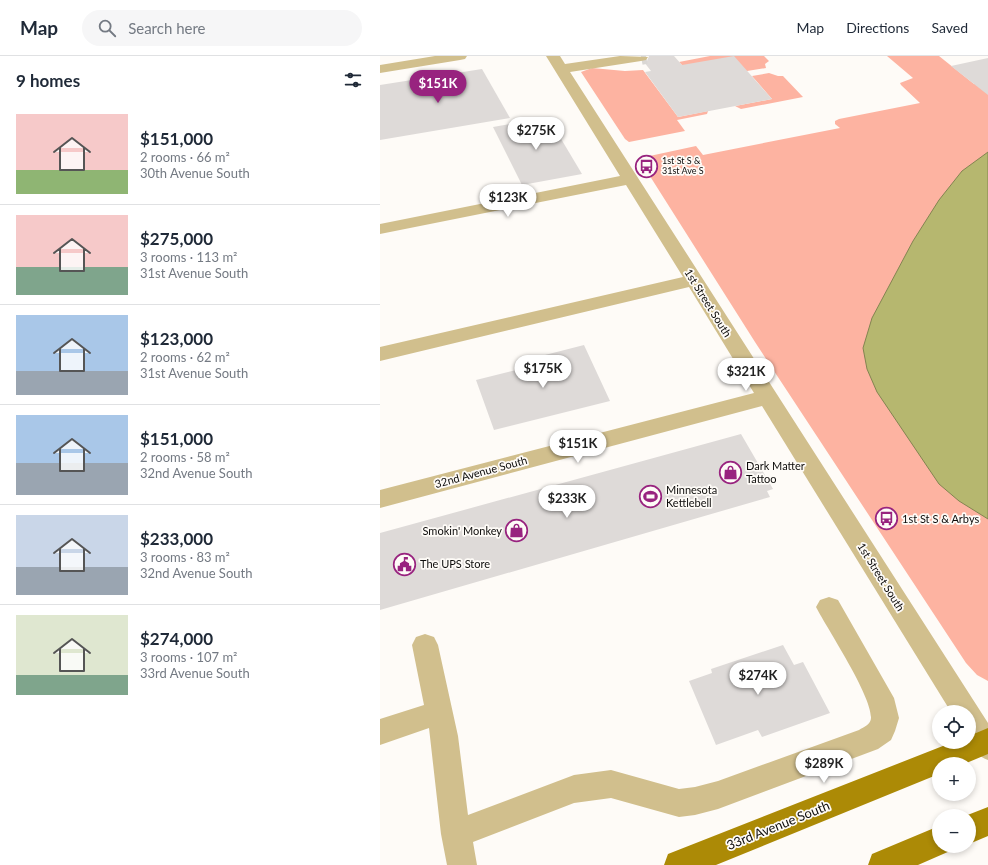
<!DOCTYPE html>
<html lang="en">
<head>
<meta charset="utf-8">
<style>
	body { margin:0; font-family:Lato,sans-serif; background:#f6f6f7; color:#1f2937; height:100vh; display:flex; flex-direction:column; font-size:15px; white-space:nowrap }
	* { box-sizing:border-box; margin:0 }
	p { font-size:13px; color:#747a83 }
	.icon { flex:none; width:22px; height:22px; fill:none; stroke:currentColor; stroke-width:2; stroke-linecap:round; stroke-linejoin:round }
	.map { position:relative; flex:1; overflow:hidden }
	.panel { display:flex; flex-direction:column; background:#fff; width:380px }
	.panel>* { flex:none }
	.buttons { position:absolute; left:552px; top:649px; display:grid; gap:8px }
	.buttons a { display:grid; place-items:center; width:44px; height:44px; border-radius:50%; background:#fff; box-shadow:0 2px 6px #0003; font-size:20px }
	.price { position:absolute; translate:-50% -34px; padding:0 9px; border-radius:14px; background:#fff; color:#222; font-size:13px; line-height:26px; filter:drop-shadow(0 1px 2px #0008) }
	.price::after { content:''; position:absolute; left:50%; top:24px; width:12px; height:9px; margin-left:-6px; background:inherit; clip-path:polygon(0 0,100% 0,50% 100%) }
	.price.selected { background:#98237f; color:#fff }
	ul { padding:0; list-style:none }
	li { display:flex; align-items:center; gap:12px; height:100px; padding:0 16px }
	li+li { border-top:1px solid #e0e1e3 }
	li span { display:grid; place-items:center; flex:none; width:112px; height:80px; border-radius:0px; color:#555 }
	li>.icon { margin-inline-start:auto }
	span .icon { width:48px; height:48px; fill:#fffc; stroke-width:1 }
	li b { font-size:17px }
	h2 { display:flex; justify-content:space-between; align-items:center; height:48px; padding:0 16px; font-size:17px }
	header { display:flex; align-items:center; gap:24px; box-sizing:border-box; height:56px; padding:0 20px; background:#fff; border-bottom:1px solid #e0e1e3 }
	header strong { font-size:19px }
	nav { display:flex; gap:22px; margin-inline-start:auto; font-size:14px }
	.search { width:280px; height:36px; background:#f6f6f7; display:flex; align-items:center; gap:10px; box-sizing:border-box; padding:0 14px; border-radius:22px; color:#747a83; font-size:15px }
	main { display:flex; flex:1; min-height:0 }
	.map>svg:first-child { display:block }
</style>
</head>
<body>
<header>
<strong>Map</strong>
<div class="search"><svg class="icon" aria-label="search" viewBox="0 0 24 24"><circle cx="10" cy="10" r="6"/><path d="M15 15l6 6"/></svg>Search here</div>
<nav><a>Map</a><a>Directions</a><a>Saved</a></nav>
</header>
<main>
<section class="panel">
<h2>9 homes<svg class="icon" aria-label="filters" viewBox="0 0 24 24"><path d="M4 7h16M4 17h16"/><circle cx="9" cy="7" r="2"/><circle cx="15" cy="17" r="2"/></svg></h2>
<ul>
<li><span style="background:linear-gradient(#f6c9c9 70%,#8fb573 0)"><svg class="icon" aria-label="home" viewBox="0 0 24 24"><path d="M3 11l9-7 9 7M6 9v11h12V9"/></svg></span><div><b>$151,000</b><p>2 rooms · 66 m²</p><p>30th Avenue South</p></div></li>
<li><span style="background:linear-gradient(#f6c9c9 65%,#7fa58c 0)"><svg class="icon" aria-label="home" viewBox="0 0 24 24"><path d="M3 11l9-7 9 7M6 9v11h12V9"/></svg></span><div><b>$275,000</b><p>3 rooms · 113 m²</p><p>31st Avenue South</p></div></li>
<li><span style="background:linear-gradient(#a9c7e8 70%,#9aa5b1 0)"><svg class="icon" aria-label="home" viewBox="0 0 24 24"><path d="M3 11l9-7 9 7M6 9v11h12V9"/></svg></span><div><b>$123,000</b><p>2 rooms · 62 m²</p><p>31st Avenue South</p></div></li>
<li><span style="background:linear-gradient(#a9c7e8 60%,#9aa5b1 0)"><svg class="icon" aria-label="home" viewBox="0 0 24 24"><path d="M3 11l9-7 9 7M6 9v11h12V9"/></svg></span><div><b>$151,000</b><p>2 rooms · 58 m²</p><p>32nd Avenue South</p></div></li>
<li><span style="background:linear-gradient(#c9d6e8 65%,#9aa5b1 0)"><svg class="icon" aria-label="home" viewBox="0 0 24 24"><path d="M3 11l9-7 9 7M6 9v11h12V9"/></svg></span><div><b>$233,000</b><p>3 rooms · 83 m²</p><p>32nd Avenue South</p></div></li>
<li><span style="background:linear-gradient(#dfe7d0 75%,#7fa58c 0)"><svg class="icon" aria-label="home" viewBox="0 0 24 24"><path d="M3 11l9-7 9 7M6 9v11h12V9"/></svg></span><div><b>$274,000</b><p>3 rooms · 107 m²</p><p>33rd Avenue South</p></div></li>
</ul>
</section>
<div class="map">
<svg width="608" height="809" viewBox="0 0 608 809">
	<rect width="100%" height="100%" fill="#fefbf7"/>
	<!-- green -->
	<g fill="#fdb3a1">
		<polygon points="330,0 384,0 389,5 385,8 386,12 367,15 302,9 299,6"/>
		<polygon points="507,0 559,0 594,28 605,26 608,29 608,625 597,619 586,607 375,286 261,106 265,101 316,90 323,99 460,72 455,68 455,65 459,63 540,47 521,29 520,27 533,22"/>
		<polygon points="212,12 245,15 263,14 298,61 328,55 327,58 297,64 305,75 249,86 245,83 201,16"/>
		<polygon points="389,17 398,20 403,20 423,41 361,53 355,50 392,43 372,20"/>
	</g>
	<!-- water -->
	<polygon fill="#b6b76f" stroke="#838451" points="608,96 608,463 579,445 559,428 497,336 487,313 483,292 492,262 533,185 559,144 582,115"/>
	<!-- building -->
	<g fill="#dedad8">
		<polygon points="269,0 294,0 302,9 354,0 392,43 298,61 265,16 271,15 264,6 267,5"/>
		<polygon points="608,2 608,39 571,10"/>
		<polygon points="102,13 130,62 0,84 0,29"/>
		<polygon points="168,61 202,118 142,129 113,71"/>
		<polygon points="204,289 230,345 114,374 96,324 169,306 165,299"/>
		<polygon points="361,378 393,433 387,435 390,441 0,554 0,477"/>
		<polygon points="403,589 414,609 423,606 450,657 382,681 378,674 336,689 309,625 332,617 331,613"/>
	</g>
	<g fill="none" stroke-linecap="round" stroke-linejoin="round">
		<!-- minor-tunnel -->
		<polyline stroke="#dad7d4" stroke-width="16" stroke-dasharray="16 8" stroke-linecap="butt" points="261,1 266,0"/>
		<!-- minor -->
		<g fill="#d1bf8d" fill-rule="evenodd">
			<polygon points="55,0 87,0 85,3 80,4 0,17 0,9"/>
			<path d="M 166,0 L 180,0 L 185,8 L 240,0 L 268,1 L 266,4 L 261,5 L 190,16 L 608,667 L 608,704 C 585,695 589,677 589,656 L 571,656 L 382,350 L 0,452 L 0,434 L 374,337 L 309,231 L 0,305 L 0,291 L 303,221 L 246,129 L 0,178 L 0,168 L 240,120 Z"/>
			<path d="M 449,541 L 458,544 L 514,642 L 519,662 L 515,675 L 511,684 L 498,693 L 338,753 L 315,759 L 299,761 L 231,742 L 194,747 L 93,786 L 97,809 L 67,809 L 61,778 L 49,672 L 0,689 L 0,663 L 44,649 L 32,589 L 36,581 L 45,578 L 54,581 L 58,589 L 78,680 L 88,759 L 194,719 L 231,714 L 299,733 L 315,731 L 338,725 L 479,674 C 484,671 491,668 491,662 C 492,640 448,574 436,551 L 440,544 Z"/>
		</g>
		<!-- major -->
		<g fill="#ac8a06" fill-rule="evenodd">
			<polygon points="608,672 608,698 584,708 559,708 559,718 336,809 284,809 288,798 573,686 589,686 589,680"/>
			<polygon points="608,751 608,780 589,788 589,760 585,760"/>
			<polygon points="559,770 559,790 572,790 570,795 538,809 488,809 492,798"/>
		</g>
	</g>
	<!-- icons -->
	<defs>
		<symbol id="bus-ring" viewBox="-11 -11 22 22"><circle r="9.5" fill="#fefbf7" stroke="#98237f" stroke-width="1.5"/><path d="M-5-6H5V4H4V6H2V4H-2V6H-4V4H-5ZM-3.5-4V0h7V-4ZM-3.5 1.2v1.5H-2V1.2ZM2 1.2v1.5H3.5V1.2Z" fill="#98237f"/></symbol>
		<symbol id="shop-ring" viewBox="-11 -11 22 22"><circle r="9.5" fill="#fefbf7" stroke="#98237f" stroke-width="1.5"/><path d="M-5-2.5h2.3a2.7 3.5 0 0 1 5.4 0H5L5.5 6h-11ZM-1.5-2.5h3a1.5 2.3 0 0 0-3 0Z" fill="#98237f"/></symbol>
		<symbol id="stadium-ring" viewBox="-11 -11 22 22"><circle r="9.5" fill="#fefbf7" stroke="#98237f" stroke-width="1.5"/><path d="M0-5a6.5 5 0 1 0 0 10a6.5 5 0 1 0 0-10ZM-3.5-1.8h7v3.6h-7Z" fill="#98237f"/></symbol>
		<symbol id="civic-ring" viewBox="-11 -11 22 22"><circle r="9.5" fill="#fefbf7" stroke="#98237f" stroke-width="1.5"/><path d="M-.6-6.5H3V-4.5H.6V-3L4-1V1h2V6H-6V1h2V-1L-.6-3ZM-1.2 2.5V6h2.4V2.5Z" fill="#98237f"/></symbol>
	</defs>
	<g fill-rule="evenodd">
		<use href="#bus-ring" x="254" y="98" width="25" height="25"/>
		<use href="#shop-ring" x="338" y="404" width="25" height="25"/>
		<use href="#stadium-ring" x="258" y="428" width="25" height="25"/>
		<use href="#bus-ring" x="494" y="450" width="25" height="25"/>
		<use href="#shop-ring" x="124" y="462" width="25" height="25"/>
		<use href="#civic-ring" x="12" y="496" width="25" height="25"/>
	</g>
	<g text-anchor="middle" stroke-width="3.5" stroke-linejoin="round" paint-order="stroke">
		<!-- far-poi labels -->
		<g font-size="9" fill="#0d0c0b" stroke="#fefbf7" text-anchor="start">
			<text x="282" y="108">1st St S &amp;<tspan x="282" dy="10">31st Ave S</tspan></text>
		</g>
		<!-- street labels -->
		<g font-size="11" fill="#0d0c0b" stroke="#fefbf7">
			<text transform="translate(328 247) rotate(58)" y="4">1st Street South</text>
			<text transform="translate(101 416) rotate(-15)" y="4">32nd Avenue South</text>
			<text transform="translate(501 521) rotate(58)" y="4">1st Street South</text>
		</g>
		<!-- poi labels -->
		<g font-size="11" fill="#0d0c0b" stroke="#fefbf7" text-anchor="start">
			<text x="366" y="414">Dark Matter<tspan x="366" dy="13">Tattoo</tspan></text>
			<text x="286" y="438">Minnesota<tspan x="286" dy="13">Kettlebell</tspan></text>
			<text x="522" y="467">1st St S &amp; Arbys</text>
			<text x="122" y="479" text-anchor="end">Smokin' Monkey</text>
			<text x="40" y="512">The UPS Store</text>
		</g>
		<!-- near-street labels -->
		<g font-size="13" fill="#0d0c0b" stroke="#fefbf7">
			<text transform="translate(398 769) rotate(-22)" y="5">33rd Avenue South</text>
		</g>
	</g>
</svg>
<div class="buttons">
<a><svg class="icon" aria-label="locate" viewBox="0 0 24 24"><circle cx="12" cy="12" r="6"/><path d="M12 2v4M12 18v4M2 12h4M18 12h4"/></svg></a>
<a>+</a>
<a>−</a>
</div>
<b class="price selected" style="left:58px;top:48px">$151K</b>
<b class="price" style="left:156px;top:95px">$275K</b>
<b class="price" style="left:128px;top:162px">$123K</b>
<b class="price" style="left:163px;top:333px">$175K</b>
<b class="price" style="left:366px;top:336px">$321K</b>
<b class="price" style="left:198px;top:408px">$151K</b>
<b class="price" style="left:187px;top:463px">$233K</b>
<b class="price" style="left:378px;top:640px">$274K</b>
<b class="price" style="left:444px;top:728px">$289K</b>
</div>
</main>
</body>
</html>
